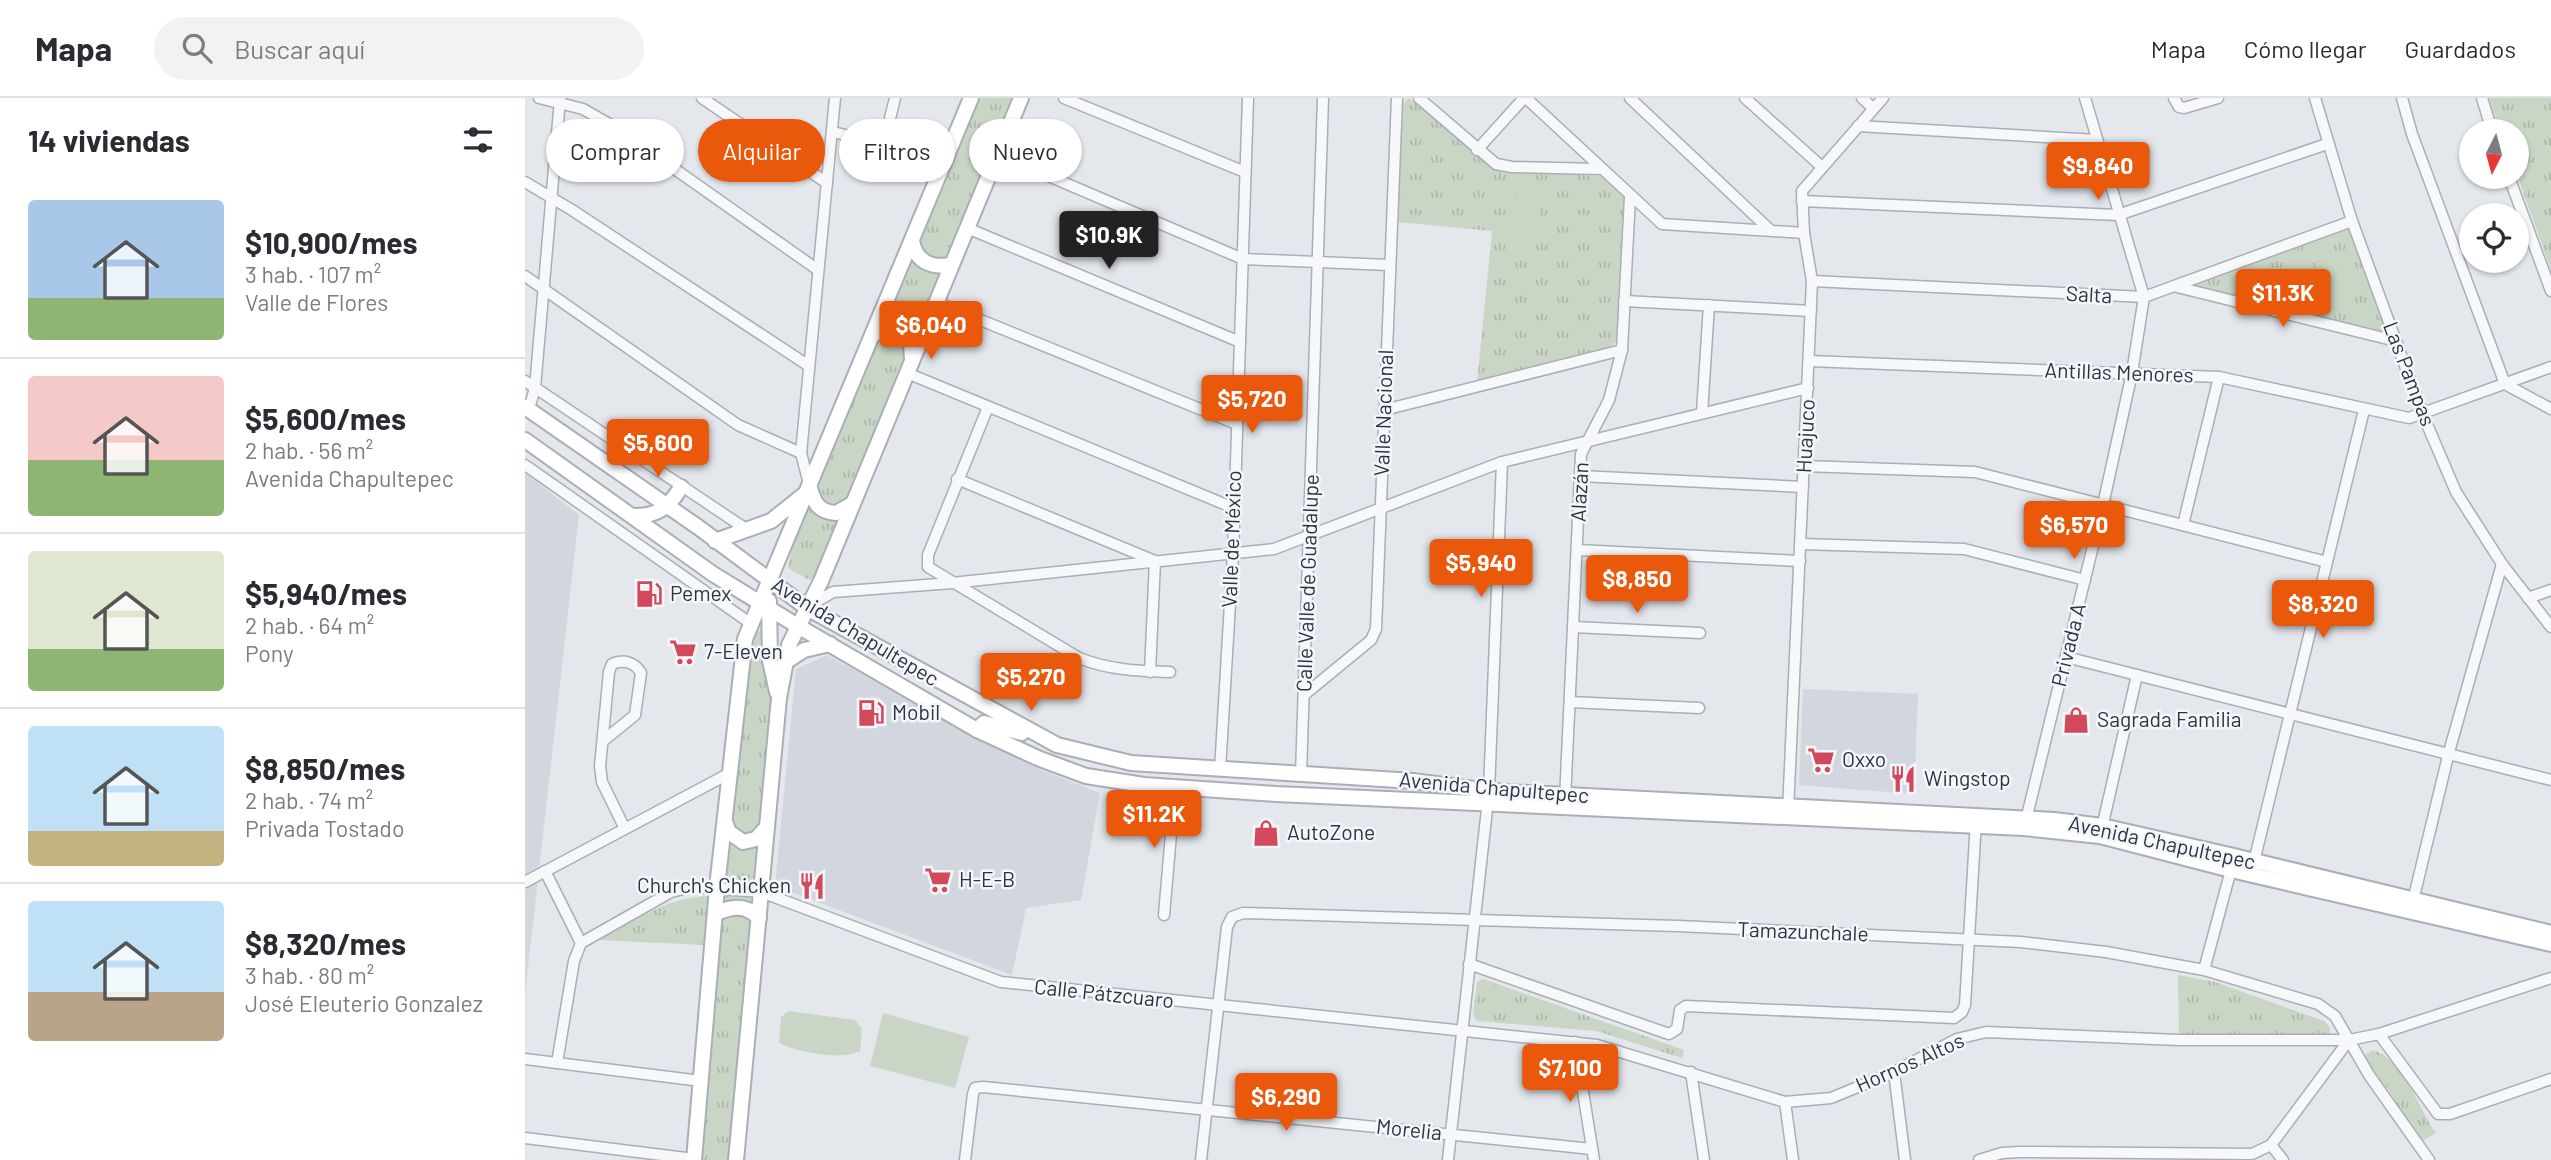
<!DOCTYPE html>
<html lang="es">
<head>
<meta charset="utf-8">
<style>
	body { margin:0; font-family:Barlow,sans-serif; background:#f2f2f3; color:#2b2b33; height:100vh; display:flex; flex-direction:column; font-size:26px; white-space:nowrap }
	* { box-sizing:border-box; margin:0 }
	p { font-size:23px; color:#7c7c81 }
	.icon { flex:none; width:38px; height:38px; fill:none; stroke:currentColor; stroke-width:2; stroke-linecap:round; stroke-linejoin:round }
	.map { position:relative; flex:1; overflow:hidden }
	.side { display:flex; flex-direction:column; background:#fff; width:525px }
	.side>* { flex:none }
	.guide { position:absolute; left:21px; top:21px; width:665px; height:63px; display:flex; gap:14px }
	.needle { width:46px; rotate:186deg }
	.controls { position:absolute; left:1934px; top:21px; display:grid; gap:14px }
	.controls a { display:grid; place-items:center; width:70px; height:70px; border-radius:50%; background:#fff; box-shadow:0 2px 5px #0004; font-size:35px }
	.price { position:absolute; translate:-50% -60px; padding:0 16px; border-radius:7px; background:#ea580c; color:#fff; font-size:23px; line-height:46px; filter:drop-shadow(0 2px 4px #0008) }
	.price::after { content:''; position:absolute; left:50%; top:42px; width:21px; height:16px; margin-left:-10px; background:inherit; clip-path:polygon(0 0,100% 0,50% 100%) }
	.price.selected { background:#222; color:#fff }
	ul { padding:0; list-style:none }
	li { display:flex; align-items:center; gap:21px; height:175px; padding:0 28px }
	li+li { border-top:2px solid #e1e1e2 }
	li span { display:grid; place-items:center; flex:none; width:196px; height:140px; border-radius:7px; color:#555 }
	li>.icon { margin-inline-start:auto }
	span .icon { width:84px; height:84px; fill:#fffc; stroke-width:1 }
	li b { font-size:30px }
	h2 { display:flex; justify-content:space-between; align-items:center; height:84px; padding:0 28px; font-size:30px }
	.chip { padding:0 24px; border-radius:32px; background:#fff; box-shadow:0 2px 5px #0004; font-size:24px; line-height:63px }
	.chip.selected { background:#ea580c; color:#fff }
	header { display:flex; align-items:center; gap:42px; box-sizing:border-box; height:98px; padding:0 35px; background:#fff; border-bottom:2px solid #e1e1e2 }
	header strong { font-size:33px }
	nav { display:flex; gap:38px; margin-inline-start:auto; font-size:24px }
	.search { width:490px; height:63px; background:#f2f2f3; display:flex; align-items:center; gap:18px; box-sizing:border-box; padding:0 24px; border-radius:38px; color:#7c7c81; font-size:26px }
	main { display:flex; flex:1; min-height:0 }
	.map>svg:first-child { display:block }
</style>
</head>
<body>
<header>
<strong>Mapa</strong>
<div class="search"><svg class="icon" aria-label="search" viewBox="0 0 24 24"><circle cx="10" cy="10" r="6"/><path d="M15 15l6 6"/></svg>Buscar aquí</div>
<nav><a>Mapa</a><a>Cómo llegar</a><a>Guardados</a></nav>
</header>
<main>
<section class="side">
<h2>14 viviendas<svg class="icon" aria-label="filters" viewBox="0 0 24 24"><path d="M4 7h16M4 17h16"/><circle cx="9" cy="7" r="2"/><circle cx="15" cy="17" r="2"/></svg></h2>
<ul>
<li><span style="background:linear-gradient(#a9c7e8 70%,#8fb573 0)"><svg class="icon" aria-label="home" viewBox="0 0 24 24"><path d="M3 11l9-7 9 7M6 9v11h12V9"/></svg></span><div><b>$10,900/mes</b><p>3 hab. · 107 m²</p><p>Valle de Flores</p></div></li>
<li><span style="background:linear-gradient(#f6c9c9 60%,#8fb573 0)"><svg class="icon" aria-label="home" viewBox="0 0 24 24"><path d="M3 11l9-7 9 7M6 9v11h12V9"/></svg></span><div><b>$5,600/mes</b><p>2 hab. · 56 m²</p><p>Avenida Chapultepec</p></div></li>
<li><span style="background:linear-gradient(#dfe7d0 70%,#8fb573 0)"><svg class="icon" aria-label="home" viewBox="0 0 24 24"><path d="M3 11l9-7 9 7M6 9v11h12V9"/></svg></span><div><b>$5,940/mes</b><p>2 hab. · 64 m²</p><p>Pony</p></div></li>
<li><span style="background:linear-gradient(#bfe0f5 75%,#c2b280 0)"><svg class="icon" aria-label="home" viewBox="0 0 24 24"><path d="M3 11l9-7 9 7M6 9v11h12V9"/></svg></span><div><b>$8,850/mes</b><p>2 hab. · 74 m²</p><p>Privada Tostado</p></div></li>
<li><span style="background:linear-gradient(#bfe0f5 65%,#b9a48a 0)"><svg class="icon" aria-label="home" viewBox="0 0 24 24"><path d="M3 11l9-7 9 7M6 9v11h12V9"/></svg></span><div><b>$8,320/mes</b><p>3 hab. · 80 m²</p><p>José Eleuterio Gonzalez</p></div></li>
</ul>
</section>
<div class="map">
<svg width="2026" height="1062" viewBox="0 0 2026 1062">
	<defs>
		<pattern id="grass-tufts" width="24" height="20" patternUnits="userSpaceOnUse" patternTransform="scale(1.75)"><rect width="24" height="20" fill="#c9d6c5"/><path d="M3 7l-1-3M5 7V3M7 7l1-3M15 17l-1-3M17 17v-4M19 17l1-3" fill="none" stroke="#adb8ab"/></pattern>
	</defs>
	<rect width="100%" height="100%" fill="#e4e7ec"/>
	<!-- built -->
	<g fill="#d2d6de">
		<polygon points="0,375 54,417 0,896"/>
		<polygon points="302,557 514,671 575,695 556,802 501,810 487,877 250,788 271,571"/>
		<polygon points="1278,591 1393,596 1389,696 1274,687"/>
	</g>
	<!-- grass -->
	<g fill="url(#grass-tufts)">
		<polygon points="453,0 489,0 292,476 284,482 263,470 268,445"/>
		<polygon points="884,0 971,70 1082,79 1101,100 1091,244 1085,249 952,285 967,133 873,124 877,6"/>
		<polygon points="1964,0 2026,0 2026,172 1992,77 1992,33 1975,33"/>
		<polygon points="1827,123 1871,243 1652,187"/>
		<polygon points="238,530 247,611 238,721 233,733 222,738 213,736 208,719 225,552 230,537"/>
		<polygon points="205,747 236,750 208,1062 175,1062"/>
		<path d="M 184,798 L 180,847 L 73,842 C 108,823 143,799 184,798 Z"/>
		<polygon points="1653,877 1690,884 1799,923 1805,930 1805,936 1792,941 1654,936"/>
		<polygon points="958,881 1159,952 1157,960 1071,933 952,923 948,918 952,884"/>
		<path d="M 1848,952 C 1881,963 1892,1009 1911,1035 L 1895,1044 L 1863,991 L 1839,965 L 1838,958 Z"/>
	</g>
	<!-- garden -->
	<g fill="#c9d6c5">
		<polygon points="991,88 1015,89 1013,143 988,142"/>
		<polygon points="1813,157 1827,195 1803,204 1789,165"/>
		<path d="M 264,913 L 330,922 L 337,931 L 335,953 C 315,963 273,954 254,945 L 256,919 Z"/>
		<polygon points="358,915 444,939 430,990 345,968"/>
	</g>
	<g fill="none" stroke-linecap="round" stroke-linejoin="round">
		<defs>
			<g id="street">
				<polyline points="14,0 58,11 93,31 293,172"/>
				<polyline points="177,0 302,85"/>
				<polyline points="539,0 720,74"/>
				<polyline points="894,0 971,66 987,69 1075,71"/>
				<polyline points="1001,0 1137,126 1279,135"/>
				<polyline points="1105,0 1245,132"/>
				<polyline points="1220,0 1297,69"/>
				<polyline points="1337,0 1348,10"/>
				<polyline points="1649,0 1654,9 1659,10 1693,0"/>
				<polyline points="1790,0 1827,123 1898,317 1931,394 1977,466 2026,529"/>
				<polyline points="1877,0 1887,36 1980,286 2026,311"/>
				<polyline points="1957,0 1967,33"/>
				<polyline points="1333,28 1572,42"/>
				<polyline points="308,34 403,57"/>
				<polyline points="359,45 370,0"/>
				<polyline points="952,52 999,0"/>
				<polyline points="472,56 718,161 864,167"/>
				<polyline points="1984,79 2026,193"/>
				<polyline points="0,84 47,112 284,268"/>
				<polyline points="1277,103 1593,117 1802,46"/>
				<polyline points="442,130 715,244"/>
				<polyline points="0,178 213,327 276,355"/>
				<polyline points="1287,183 1619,199 1827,123"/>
				<polyline points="1652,189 1871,243"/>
				<polyline points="1099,203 1286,213"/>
				<polyline points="411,204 712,326"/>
				<polyline points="1284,263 1694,279 1884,320 2026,269"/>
				<polyline points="382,275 709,410"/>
				<polyline points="0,283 221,431"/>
				<path d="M 463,309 L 403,457 L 403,469 L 554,560 C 584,572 613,573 645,574"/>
				<polyline points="4,311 10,290 35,1"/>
				<polyline points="859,312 1097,252"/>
				<polyline points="1177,315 1184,207"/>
				<polyline points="0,367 225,525"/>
				<polyline points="1279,368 1450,374 1802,464"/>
				<polyline points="1055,378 1278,389"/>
				<polyline points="432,381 630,463 625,574"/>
				<polyline points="284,386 276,355 310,0"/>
				<polyline points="1658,427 1694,279"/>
				<polyline points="1276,446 1439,451 1560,482"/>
				<polyline points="1052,452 1275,463"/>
				<polyline points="2003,500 2026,492"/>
				<polyline points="286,507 308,494 427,485 749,451 977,364 1283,290"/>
				<polyline points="1048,529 1175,535"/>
				<polyline points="1541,559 2026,682"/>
				<polyline points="779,597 846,542 851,531 872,0"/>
				<polyline points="1045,604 1174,610"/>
				<path d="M 78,643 L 110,617 L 116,575 C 110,564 98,561 87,566 L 84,574 L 75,668 L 77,684 L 100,731"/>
				<polyline points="695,672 708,456 723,0"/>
				<polyline points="776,677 798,0"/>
				<polyline points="1040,702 1056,356 1084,302 1097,252 1105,99"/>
				<polyline points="1263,713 1287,183 1279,135 1277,93 1358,0"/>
				<polyline points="1500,726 1578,407 1607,275 1619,199 1560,0"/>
				<polyline points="1576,734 1612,577"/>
				<polyline points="1728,768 1839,312"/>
				<polyline points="20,773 56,845"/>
				<polyline points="0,784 205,675"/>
				<polyline points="1887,807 1924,654 1977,466"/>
				<polyline points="639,817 650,690"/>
				<polyline points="944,866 1144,936 1152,931 1155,912 1161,908 1429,920 1437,914 1440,907 1451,723"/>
				<polyline points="1679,872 1707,768"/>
				<polyline points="1854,936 1913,1016 1925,1016 2026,981"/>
				<polyline points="1050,944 1069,1062"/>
				<polyline points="0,961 176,983"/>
				<polyline points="32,965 49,863 56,845 146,794 167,789 236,794 476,884 1072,947 1260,1004 1306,1000 1369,974 1432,941 1461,934 1654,942 1824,942"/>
				<polyline points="1166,974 1179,1062"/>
				<polyline points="1369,974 1380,1062"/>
				<polyline points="1260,1004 1268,1062"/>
				<polyline points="0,1040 169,1061"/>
				<polyline points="1746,1047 1758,1062"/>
				<polyline points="440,1062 448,996 450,990 458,989 1067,1051"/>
				<polyline points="676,1062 702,829 707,819 718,815 1153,828 1496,844 1581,854 1679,872 1793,906 1810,918 1844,977 1904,1062"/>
				<polyline points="923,1062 964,693 977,364"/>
				<polyline points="1454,1062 1477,1055 1495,1054 1727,1056 1746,1047 1824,942 1854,936 2026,880"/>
			</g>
			<g id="secondary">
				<path d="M 387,143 C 391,164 406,170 426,167"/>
				<polyline points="349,236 366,230 381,236 386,246 387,261"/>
				<polyline points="0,309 173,429 282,510 532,647 606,665 888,683 964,693 1529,722 1577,728 1709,758 2026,835"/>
				<polyline points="0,342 188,476 271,527 452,632 515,661 561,678 619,687 751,696 1499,730 1575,738 1706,772 2026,846"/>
				<path d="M 285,390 C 289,405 294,414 311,415 L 327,406"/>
				<path d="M 109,418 C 133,418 144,409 156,389"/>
				<polyline points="190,443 246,423 281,395"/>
				<polyline points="244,503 245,563 252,594"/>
				<polyline points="259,565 279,552 305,546"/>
				<polyline points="452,632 459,625 497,635"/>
				<polyline points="200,724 204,734 218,744 231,741 242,729"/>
				<path d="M 190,816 C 206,808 221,806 234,820"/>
				<polyline points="169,1062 192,789 220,541 446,0"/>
				<polyline points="211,1062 254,600 264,547 296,483 496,0"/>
			</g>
		</defs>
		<!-- street casing -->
		<use href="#street" stroke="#a9aeb7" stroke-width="13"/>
		<!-- secondary casing -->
		<use href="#secondary" stroke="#a9aeb7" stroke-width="18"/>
		<!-- street -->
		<use href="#street" stroke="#f7f8fa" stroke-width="10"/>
		<!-- secondary -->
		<use href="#secondary" stroke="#fff" stroke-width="14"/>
	</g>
	<!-- icons -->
	<defs>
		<symbol id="fuel-bare" viewBox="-9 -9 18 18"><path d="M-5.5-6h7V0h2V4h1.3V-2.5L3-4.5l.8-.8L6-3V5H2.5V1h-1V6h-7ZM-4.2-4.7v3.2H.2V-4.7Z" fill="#d1495b" stroke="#f4f6f9" stroke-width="2.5" paint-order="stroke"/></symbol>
		<symbol id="supermarket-bare" viewBox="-9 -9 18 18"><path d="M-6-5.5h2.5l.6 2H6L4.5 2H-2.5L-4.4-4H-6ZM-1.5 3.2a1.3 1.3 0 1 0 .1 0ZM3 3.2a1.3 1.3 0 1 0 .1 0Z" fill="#d1495b" stroke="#f4f6f9" stroke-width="2.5" paint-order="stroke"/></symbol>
		<symbol id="shop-bare" viewBox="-9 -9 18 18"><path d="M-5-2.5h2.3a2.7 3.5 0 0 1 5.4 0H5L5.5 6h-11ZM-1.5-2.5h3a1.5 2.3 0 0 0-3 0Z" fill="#d1495b" stroke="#f4f6f9" stroke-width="2.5" paint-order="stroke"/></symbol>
		<symbol id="restaurant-bare" viewBox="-9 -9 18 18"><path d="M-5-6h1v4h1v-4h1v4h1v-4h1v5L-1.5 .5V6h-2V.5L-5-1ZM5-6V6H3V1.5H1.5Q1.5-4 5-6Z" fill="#d1495b" stroke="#f4f6f9" stroke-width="2.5" paint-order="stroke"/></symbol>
	</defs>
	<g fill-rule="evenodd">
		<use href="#fuel-bare" x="105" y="477" width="38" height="38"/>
		<use href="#supermarket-bare" x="139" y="535" width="38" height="38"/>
		<use href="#fuel-bare" x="327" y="596" width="38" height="38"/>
		<use href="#shop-bare" x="1532" y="603" width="38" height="38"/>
		<use href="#supermarket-bare" x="1277" y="643" width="38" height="38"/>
		<use href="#restaurant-bare" x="1359" y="662" width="38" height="38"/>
		<use href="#shop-bare" x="722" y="716" width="38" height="38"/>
		<use href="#supermarket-bare" x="394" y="763" width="38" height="38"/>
		<use href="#restaurant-bare" x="268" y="769" width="38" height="38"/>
	</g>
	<g text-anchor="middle" stroke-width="5" stroke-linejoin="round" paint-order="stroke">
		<!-- street labels -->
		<g font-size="21" fill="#2b3445" stroke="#f4f6f9">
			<text transform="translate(1564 197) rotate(3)" y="7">Salta</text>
			<text transform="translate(1594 275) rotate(2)" y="7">Antillas Menores</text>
			<text transform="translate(1884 276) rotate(69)" y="7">Las Pampas</text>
			<text transform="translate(859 315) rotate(-88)" y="7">Valle Nacional</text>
			<text transform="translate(1281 338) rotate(-87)" y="7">Huajuco</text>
			<text transform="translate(1055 394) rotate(-87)" y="7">Alazán</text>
			<text transform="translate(707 441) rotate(-88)" y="7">Valle de México</text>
			<text transform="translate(783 485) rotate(-88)" y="7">Calle Valle de Guadalupe</text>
			<text transform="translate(330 534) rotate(31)" y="7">Avenida Chapultepec</text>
			<text transform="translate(1544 547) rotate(-76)" y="7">Privada A</text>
			<text transform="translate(969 690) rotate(5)" y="7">Avenida Chapultepec</text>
			<text transform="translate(1637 745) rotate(12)" y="7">Avenida Chapultepec</text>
			<text transform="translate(1278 834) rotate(2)" y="7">Tamazunchale</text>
			<text transform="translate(579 896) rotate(6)" y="7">Calle Pátzcuaro</text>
			<text transform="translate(1385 965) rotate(-24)" y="7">Hornos Altos</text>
			<text transform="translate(884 1032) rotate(6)" y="7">Morelia</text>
		</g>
		<!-- poi labels -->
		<g font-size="21" fill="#2b3445" stroke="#f4f6f9" text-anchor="start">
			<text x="145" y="503">Pemex</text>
			<text x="179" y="561">7-Eleven</text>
			<text x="367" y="622">Mobil</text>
			<text x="1572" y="629">Sagrada Familia</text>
			<text x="1317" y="669">Oxxo</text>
			<text x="1399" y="688">Wingstop</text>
			<text x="762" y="742">AutoZone</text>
			<text x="434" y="789">H-E-B</text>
			<text x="266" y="795" text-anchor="end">Church's Chicken</text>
		</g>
	</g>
</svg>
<div class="controls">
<a><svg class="needle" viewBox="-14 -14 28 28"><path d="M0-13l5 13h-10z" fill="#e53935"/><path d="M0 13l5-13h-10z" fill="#7c7c81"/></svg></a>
<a><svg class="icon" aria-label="locate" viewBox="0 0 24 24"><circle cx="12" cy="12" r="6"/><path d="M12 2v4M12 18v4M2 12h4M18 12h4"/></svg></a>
</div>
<b class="price" style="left:1573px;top:104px">$9,840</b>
<b class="price selected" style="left:584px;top:173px">$10.9K</b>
<b class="price" style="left:1758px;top:231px">$11.3K</b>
<b class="price" style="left:406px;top:263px">$6,040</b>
<b class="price" style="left:727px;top:337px">$5,720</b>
<b class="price" style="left:133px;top:381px">$5,600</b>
<b class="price" style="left:1549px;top:463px">$6,570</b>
<b class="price" style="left:956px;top:501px">$5,940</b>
<b class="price" style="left:1112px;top:517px">$8,850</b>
<b class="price" style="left:1798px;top:542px">$8,320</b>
<b class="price" style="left:506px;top:615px">$5,270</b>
<b class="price" style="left:629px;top:752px">$11.2K</b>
<b class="price" style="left:1045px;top:1006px">$7,100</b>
<b class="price" style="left:761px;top:1035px">$6,290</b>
<div class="guide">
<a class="chip">Comprar</a>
<a class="chip selected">Alquilar</a>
<a class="chip">Filtros</a>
<a class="chip">Nuevo</a>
</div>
</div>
</main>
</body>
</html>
